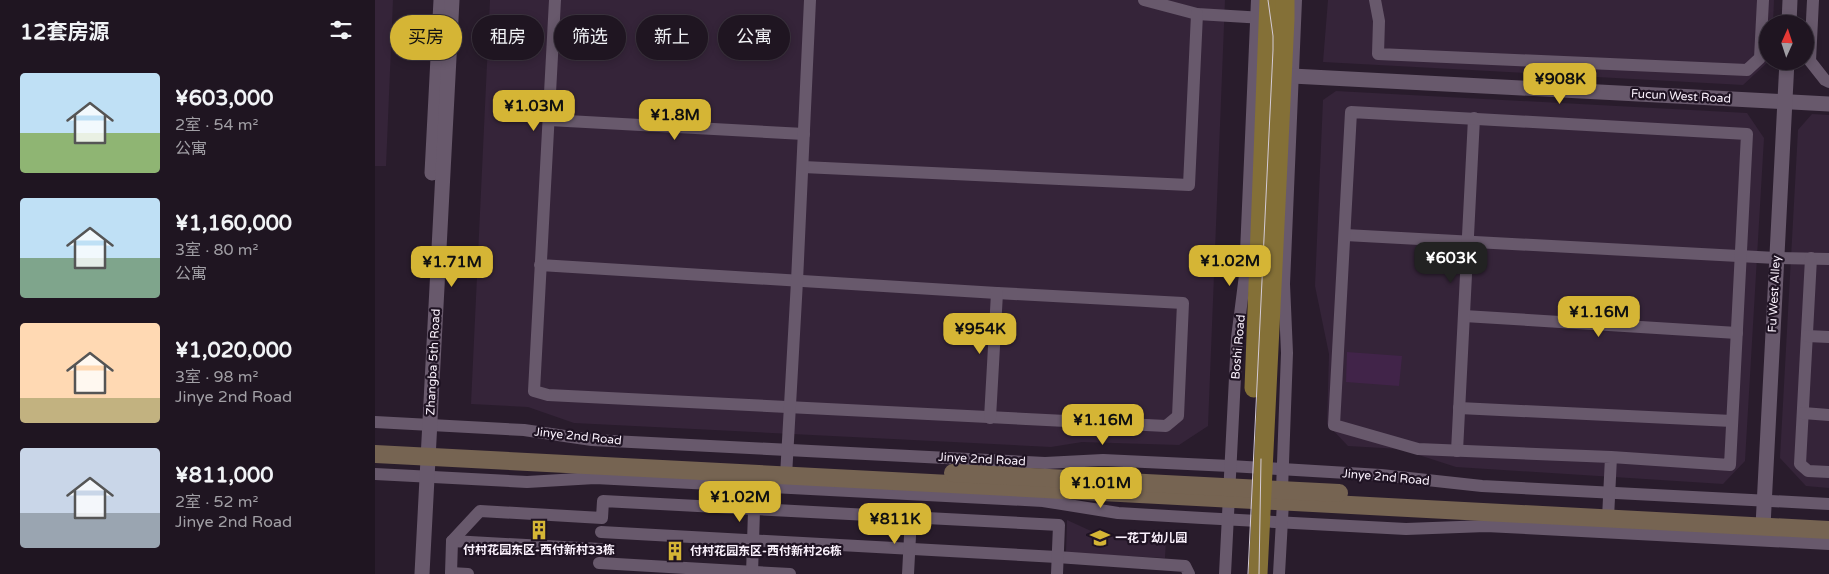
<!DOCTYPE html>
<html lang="zh">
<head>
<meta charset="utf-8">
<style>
	body { margin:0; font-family:"Varela Round","Noto Sans SC",sans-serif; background:#271e2a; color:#f1f3f6; height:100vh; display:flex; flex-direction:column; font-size:19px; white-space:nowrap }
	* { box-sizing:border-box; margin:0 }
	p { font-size:16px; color:#a19fa5 }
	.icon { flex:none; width:28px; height:28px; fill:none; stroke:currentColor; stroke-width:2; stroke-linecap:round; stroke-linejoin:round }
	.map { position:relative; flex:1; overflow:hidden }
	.panel { display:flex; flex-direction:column; background:#1f1521; width:375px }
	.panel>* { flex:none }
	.banner { position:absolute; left:15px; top:15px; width:475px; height:45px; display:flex; gap:10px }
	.needle { width:32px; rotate:3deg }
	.controls { position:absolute; left:1384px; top:15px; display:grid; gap:10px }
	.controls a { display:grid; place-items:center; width:55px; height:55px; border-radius:50%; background:#1f1521; box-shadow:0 2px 8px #0003,0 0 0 1px #3c343f; font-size:25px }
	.price { position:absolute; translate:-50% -42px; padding:0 11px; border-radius:10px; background:#d5b535; color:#111; font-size:16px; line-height:32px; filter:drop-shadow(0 1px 2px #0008) }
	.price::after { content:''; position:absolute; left:50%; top:30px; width:15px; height:11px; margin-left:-8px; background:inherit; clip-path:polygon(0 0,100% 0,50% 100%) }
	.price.on { background:#222; color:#fff }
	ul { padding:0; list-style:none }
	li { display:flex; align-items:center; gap:15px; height:125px; padding:0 20px }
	li span { display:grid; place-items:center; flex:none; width:140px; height:100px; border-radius:5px; color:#555 }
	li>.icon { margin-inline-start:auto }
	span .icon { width:60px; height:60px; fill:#fffc; stroke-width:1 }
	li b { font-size:21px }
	h2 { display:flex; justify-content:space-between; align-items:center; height:60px; padding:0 20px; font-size:21px }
	.pill { padding:0 18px; border-radius:22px; background:#1f1521; box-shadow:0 2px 8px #0003,0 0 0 1px #3c343f; font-size:18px; line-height:45px }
	.pill.on { background:#d5b535; color:#111 }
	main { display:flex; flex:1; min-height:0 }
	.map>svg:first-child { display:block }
</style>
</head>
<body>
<main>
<section class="panel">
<h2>12套房源<svg class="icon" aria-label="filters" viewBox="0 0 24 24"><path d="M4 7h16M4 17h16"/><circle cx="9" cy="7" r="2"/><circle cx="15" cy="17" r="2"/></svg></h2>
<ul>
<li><span style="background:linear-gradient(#bfe0f5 60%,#8fb573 0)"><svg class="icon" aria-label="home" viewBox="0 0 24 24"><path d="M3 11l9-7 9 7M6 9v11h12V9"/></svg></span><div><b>¥603,000</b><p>2室 · 54 m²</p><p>公寓</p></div></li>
<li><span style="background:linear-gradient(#bfe0f5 60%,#7fa58c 0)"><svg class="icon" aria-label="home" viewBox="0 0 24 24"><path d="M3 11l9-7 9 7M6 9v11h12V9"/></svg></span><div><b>¥1,160,000</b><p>3室 · 80 m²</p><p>公寓</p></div></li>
<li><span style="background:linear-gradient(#ffd9b3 75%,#c2b280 0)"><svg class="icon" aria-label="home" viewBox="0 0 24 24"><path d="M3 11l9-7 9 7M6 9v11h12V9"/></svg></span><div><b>¥1,020,000</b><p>3室 · 98 m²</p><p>Jinye 2nd Road</p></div></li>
<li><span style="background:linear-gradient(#c9d6e8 65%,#9aa5b1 0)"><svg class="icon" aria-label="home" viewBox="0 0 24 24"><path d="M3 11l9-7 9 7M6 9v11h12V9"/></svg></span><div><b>¥811,000</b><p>2室 · 52 m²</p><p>Jinye 2nd Road</p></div></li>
</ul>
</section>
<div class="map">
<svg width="1454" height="574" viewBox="0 0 1454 574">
	<rect width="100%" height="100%" fill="#291c2c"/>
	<!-- built -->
	<g fill="#352439">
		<polygon points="0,0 18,0 11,166 0,166"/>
		<polygon points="115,0 850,0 833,426 804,445 707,442 676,447 199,423 153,407 96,404"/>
		<polygon points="953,0 1399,0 1398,24 1392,24 1392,61 1394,61 1368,85 948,62"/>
		<polygon points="961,91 1372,113 1389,138 1370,461 1348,484 1081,467 1025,449 973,446 952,424 954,354 940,286 948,100"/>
		<polygon points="1437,114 1454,115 1454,488 1431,486 1405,458 1423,130"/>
		<polygon points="692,520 727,536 791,539 790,558 691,553"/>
	</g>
	<!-- green -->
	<polygon fill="#412449" points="972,352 1027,356 1024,386 971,382"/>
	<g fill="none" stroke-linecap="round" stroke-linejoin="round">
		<!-- minor -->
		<g stroke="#68596c" stroke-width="12">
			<polyline points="769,0 822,14 889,18"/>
			<polyline points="1000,0 1004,21 1003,54 1372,70 1385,58 1388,0"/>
			<polyline points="1438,0 1435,61 1450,80 1454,82"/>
			<polyline points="174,120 429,134"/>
			<polyline points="428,167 814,185 822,14"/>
			<polyline points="970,235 1401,258 1454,259"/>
			<polyline points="1436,258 1425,464 1433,471 1454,472"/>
			<path d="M 165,265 L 622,293 L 808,303 L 803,416 L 791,426 L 173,395 L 159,391 C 166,260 173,130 180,0"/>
			<polyline points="1089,316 1362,333"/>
			<polyline points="1432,336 1454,337"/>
			<polyline points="1084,408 1357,421"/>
			<polyline points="1428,413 1454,415"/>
			<polyline points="615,418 622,293"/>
			<polyline points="0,422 149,430 217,440 670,463 728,460 855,466 1006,475 1107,486 1454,504"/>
			<polyline points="1082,451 1099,118"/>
			<polyline points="0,474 152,482 220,478 668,501 743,513 827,518 1031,529 1111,526 1454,544"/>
			<polyline points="411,476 422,281 435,0"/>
			<polyline points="1233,518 1236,457 1043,449 959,425 976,112 1372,134 1355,465 1236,457"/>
			<polyline points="226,532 682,557 810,566 814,574"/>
			<polyline points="77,541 225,549"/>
			<polyline points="224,563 415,574"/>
			<polyline points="76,573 93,574"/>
			<polyline points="76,574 77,541 105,511 227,518 228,501 684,525 682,574"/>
			<polyline points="377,574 380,479"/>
			<polyline points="533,574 536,517"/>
			<polyline points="850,574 862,338 870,275 882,0"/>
			<polyline points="904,574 908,502 907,490 912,353 909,284 921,0"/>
		</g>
		<!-- tertiary -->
		<g stroke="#68596c" stroke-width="15">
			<polyline points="1414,24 1415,0"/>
			<polyline points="917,76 1454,104"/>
			<polyline points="57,173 66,0"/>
			<polyline points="1388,526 1412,61"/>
			<polyline points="47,574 77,0"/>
		</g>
		<!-- secondary -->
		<g stroke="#766452" stroke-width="18">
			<polyline points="0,454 1454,530"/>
			<polyline points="578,473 964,493"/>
		</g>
		<!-- primary -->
		<g stroke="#847037" stroke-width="19">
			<polyline points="879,388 894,0"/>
			<polyline points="883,574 910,19 910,0"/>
		</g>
		<!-- tram -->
		<g stroke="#d4cbd7" stroke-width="1">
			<polyline points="873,574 898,50 898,36 893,0"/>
			<polyline points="884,574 886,459"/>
		</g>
	</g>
	<!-- icons -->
	<defs>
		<symbol id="building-bare" viewBox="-9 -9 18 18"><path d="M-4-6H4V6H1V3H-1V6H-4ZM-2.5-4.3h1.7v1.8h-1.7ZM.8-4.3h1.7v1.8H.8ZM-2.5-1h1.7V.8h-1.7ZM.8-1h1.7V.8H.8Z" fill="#d5b535" stroke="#1f1323" stroke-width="2.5" paint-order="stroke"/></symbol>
		<symbol id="school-bare" viewBox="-9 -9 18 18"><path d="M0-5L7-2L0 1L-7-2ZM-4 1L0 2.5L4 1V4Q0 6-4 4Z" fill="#d5b535" stroke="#1f1323" stroke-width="2.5" paint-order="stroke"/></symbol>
	</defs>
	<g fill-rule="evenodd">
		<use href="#building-bare" x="150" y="516" width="28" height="28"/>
		<use href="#school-bare" x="711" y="524" width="28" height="28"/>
		<use href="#building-bare" x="286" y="537" width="28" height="28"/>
	</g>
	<g text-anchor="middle" stroke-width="4.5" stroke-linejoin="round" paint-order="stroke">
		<!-- street labels -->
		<g font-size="12" fill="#faf1fc" stroke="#1f1323">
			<text transform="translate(1306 96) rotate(3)" y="4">Fucun West Road</text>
			<text transform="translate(1399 294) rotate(-87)" y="4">Fu West Alley</text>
			<text transform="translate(863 347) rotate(-85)" y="4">Boshi Road</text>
			<text transform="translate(58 362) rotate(-87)" y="4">Zhangba 5th Road</text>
			<text transform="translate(203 436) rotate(6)" y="4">Jinye 2nd Road</text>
			<text transform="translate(607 459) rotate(3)" y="4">Jinye 2nd Road</text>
			<text transform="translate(1011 477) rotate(5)" y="4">Jinye 2nd Road</text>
		</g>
		<!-- poi labels -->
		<g font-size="12" font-weight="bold" fill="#faf1fc" stroke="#1f1323" text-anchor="start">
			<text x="740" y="542">一花丁幼儿园</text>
			<text x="164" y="554" text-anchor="middle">付村花园东区-西付新村33栋</text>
			<text x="315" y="555">付村花园东区-西付新村26栋</text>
		</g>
	</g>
</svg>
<div class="controls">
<a><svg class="needle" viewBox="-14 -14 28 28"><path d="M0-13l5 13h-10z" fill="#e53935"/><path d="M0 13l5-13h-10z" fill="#a19fa5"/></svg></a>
</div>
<b class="price" style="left:1185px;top:105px">¥908K</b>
<b class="price" style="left:159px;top:132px">¥1.03M</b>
<b class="price" style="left:300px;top:141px">¥1.8M</b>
<b class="price on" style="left:1076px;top:284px">¥603K</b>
<b class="price" style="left:855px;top:287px">¥1.02M</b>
<b class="price" style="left:77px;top:288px">¥1.71M</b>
<b class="price" style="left:1224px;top:338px">¥1.16M</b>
<b class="price" style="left:605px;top:355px">¥954K</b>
<b class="price" style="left:728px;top:446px">¥1.16M</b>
<b class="price" style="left:726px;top:509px">¥1.01M</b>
<b class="price" style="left:365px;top:523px">¥1.02M</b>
<b class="price" style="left:520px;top:545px">¥811K</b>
<div class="banner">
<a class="pill on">买房</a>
<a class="pill">租房</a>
<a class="pill">筛选</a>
<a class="pill">新上</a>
<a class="pill">公寓</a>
</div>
</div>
</main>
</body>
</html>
